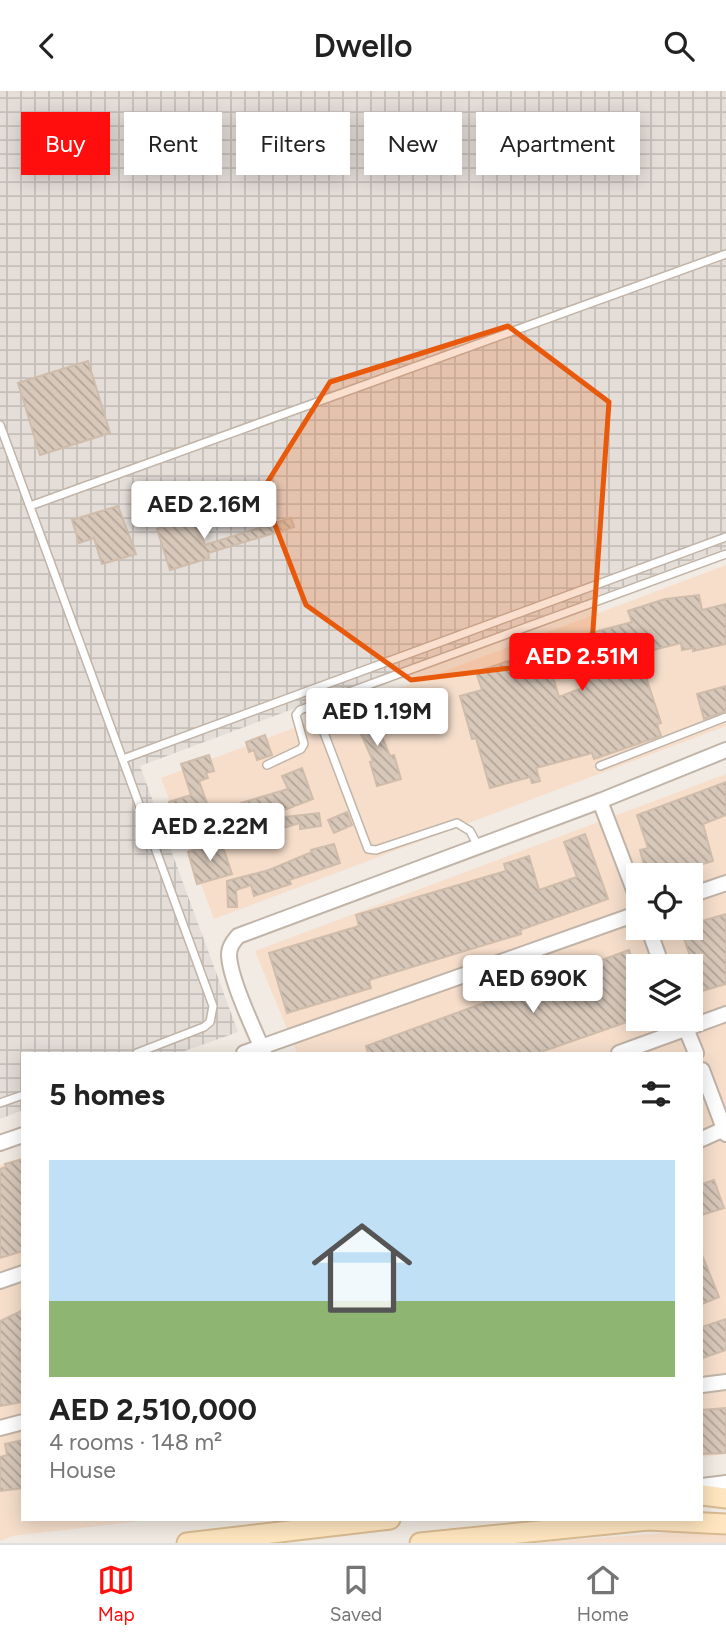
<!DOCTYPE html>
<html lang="en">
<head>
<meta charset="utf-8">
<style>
	body { margin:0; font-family:Figtree,sans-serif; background:#f6f6f6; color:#222; height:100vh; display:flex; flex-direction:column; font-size:26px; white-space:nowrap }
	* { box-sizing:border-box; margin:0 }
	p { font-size:23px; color:#767676 }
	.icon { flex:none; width:38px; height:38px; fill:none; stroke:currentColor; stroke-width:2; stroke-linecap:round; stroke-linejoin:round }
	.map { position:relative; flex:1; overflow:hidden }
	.sheet { position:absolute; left:21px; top:961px; width:682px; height:469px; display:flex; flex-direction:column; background:#fff; border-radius:0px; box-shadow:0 4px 18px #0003 }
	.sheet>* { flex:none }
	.banner { position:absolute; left:21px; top:21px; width:684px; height:63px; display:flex; gap:14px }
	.controls { position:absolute; left:626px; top:772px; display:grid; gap:14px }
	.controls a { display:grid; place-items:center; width:77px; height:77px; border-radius:0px; background:#fff; box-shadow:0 4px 18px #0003; font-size:35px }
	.price { position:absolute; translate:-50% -60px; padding:0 16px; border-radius:7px; background:#fff; color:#222; font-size:23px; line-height:46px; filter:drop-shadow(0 2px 4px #0008) }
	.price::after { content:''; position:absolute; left:50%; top:42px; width:21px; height:16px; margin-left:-10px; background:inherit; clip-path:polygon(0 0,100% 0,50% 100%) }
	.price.selected { background:#ff0e0d; color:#fff }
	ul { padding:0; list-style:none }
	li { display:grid; align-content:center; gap:14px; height:371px; padding:0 28px }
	li span { display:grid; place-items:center; height:217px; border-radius:0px; color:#555 }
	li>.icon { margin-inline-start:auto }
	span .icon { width:126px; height:126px; fill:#fffc; stroke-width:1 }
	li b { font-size:30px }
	h2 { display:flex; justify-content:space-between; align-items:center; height:84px; padding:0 28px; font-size:30px }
	.pill { padding:0 24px; border-radius:0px; background:#fff; box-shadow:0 4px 18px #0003; font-size:24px; line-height:63px }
	.pill.selected { background:#ff0e0d; color:#fff }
	header { display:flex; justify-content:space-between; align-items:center; height:91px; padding:0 28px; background:#fff; font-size:32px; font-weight:600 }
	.tab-bar { display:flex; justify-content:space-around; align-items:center; height:98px; border-top:2px solid #e0e0e0; background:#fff; font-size:19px; color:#767676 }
	.tab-bar a { display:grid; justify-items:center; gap:4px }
	.tab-bar .selected { color:#ff0e0d }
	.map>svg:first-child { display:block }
</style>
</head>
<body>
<header><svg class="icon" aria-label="back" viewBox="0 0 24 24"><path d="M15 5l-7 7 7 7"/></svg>Dwello<svg class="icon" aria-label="search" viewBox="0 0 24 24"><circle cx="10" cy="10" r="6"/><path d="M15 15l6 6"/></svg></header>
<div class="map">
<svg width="726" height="1452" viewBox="0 0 726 1452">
	<defs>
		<pattern id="industrial-grid" width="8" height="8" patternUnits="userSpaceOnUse" patternTransform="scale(1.75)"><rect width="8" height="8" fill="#e4ddd8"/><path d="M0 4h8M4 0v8" fill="none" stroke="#c5bfba"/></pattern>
		<pattern id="building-back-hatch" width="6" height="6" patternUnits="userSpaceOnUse" patternTransform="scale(1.75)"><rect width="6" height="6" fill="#d8c8ba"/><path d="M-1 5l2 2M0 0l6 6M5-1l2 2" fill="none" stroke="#b1a498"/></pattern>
	</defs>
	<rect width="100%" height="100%" fill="#f2ebe3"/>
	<!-- commercial -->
	<g fill="#f6decb" fill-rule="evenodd">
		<polygon points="726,474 726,635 214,828 161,687"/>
		<path d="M 726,683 L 726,1363 L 702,1366 L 702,962 L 297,962 L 255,860 ZM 639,784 L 691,784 L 691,836 L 639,836 ZM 639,875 L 691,875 L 691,928 L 639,928 Z"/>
		<polygon points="23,1066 23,1428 158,1428 13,1445 0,1450 0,1074"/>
		<polygon points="693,1440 726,1445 726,1452 528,1452"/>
	</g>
	<!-- industrial -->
	<polygon fill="url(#industrial-grid)" points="0,0 726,0 726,457 140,675 238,941 179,962 23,962 23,1019 0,1028"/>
	<!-- building -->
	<g fill="url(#building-back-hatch)" stroke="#d0bcaa" stroke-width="2" fill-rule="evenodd">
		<polygon points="88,270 110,342 40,364 18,292"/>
		<polygon points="118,415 136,463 102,473 94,447 79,452 72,429"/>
		<polygon points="196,425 205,454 291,427 294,436 208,462 209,467 170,479 157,438"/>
		<path d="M 699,504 L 702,519 L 726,513 L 726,553 L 693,560 L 693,557 L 682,559 L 681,552 L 625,566 L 630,584 L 644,580 L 661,632 L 657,633 L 661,645 L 594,668 L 592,662 L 536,677 L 540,690 L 532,692 L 530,686 L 490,697 L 476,647 L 472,648 L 460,605 L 482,599 L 476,581 L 511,569 L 516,583 L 560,572 L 554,552 L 632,531 L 628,520 L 665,508 ZM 577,580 L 582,597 L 559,606 L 553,586 Z"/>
		<polygon points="726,595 726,620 704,628 697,603"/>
		<polygon points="376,617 385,640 380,641 390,665 394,664 401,688 377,695 370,671 373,670 353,625"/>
		<polygon points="265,644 272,664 257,669 254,659 249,661 246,651"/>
		<polygon points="209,664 214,680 206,682 208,687 199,690 214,732 179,744 169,711 191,704 181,673"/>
		<polygon points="302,677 313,708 266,726 267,728 319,722 321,735 300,738 300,732 251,746 241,712 288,698 282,685"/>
		<polygon points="726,691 726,724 703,733 713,770 664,784 659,784 657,774 645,778 640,759 648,757 637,724"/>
		<polygon points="347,721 352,734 334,742 328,729"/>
		<polygon points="585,743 608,808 520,839 521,843 369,889 371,897 287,922 269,862 359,835 356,824 506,780 504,773 529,765 539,799 577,786 564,751"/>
		<polygon points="221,750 232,783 197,793 188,761"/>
		<polygon points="334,753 340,772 289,789 291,793 254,805 251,794 236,799 237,816 228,816 227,790 269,779 312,761 311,759"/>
		<polygon points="726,823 726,893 702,900 680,836 691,836 691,833"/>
		<polygon points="629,859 639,886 639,925 624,932 538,962 368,962 366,955"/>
		<polygon points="23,1068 23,1160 0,1167 0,1078 6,1076 5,1073"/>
		<polygon points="714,1089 724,1117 702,1124 702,1093"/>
		<polygon points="702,1164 719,1206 702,1213"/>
		<polygon points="23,1219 23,1260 19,1261 23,1278 23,1311 0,1315 0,1230"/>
		<polygon points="726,1228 726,1259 702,1267 702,1236"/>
		<polygon points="726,1317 726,1362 702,1363 702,1319"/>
		<polygon points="23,1349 23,1397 0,1400 0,1366 7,1364 5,1353"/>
	</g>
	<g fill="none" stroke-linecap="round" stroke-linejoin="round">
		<defs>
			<g id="lane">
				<polyline points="0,334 213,915 210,931 204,936 137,962"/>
				<polyline points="30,415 726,163"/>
				<polyline points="323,639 368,758 376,759 457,732 470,740 478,755"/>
				<polyline points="123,668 726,446"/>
				<polyline points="267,674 301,658 304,653 296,624 300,619 726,463"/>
				<polyline points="600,675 726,626"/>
				<polyline points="0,1012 23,1004"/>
			</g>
			<g id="street">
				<polyline points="600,710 639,812"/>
				<polyline points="691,804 726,792"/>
				<polyline points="648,836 662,875"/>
				<polyline points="682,928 696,962"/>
				<polyline points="244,962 639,822"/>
				<path d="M 264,962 C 254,938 230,889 229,864 C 229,856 233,851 238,845 L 600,710 L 726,659"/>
				<polyline points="619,962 726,923"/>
				<polyline points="702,979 726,1043"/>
				<polyline points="702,1048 724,1038"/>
				<polyline points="0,1052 23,1044"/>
				<polyline points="0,1190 23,1182"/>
				<polyline points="702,1294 726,1291"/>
				<polyline points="0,1337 23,1331"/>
				<polyline points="702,1395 726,1392"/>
			</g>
			<g id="secondary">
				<polyline points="702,1404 726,1407"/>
				<polyline points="187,1452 390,1428"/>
				<polyline points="420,1452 648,1429 726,1433"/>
			</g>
		</defs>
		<!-- lane casing -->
		<use href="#lane" stroke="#c1b4a8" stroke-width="10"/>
		<!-- street casing -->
		<use href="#street" stroke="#c1b4a8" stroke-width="18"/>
		<!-- secondary casing -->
		<use href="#secondary" stroke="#d9bb91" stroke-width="23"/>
		<!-- lane -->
		<use href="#lane" stroke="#fff" stroke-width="7"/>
		<!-- street -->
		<use href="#street" stroke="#fff" stroke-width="14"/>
		<!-- secondary -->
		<use href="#secondary" stroke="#ffe6c0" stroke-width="19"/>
	</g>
	<!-- marked area -->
	<path fill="#e8590c" fill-opacity="0.2" stroke="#e8590c" stroke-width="5" stroke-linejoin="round" d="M 508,235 L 609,311 L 591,567 L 411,589 L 306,514 L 262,400 L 330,291 Z"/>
</svg>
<div class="controls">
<a><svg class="icon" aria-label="locate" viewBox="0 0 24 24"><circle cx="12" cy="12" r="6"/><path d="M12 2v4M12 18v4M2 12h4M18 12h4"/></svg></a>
<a><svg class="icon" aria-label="layers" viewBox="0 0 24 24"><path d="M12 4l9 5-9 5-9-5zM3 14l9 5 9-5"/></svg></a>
</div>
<b class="price" style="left:204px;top:450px">AED 2.16M</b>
<b class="price selected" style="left:582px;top:602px">AED 2.51M</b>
<b class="price" style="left:377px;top:657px">AED 1.19M</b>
<b class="price" style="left:210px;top:772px">AED 2.22M</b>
<b class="price" style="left:533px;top:924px">AED 690K</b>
<div class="banner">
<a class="pill selected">Buy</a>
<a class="pill">Rent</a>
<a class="pill">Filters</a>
<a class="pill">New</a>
<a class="pill">Apartment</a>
</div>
<section class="sheet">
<h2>5 homes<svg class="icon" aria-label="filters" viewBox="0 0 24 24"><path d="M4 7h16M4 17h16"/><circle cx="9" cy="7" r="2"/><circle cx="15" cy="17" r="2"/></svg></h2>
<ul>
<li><span style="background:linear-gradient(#bfe0f5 65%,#8fb573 0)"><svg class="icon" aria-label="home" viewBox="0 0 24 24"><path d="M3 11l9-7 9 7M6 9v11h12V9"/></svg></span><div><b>AED 2,510,000</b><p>4 rooms · 148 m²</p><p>House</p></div></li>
</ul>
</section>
</div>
<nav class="tab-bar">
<a class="selected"><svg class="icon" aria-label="map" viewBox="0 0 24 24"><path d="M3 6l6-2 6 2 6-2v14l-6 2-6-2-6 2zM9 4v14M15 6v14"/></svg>Map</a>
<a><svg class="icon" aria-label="saved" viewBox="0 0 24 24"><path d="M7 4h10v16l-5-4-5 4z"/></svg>Saved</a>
<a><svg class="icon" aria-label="home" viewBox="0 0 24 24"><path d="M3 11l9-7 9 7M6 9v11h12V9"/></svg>Home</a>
</nav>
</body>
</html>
